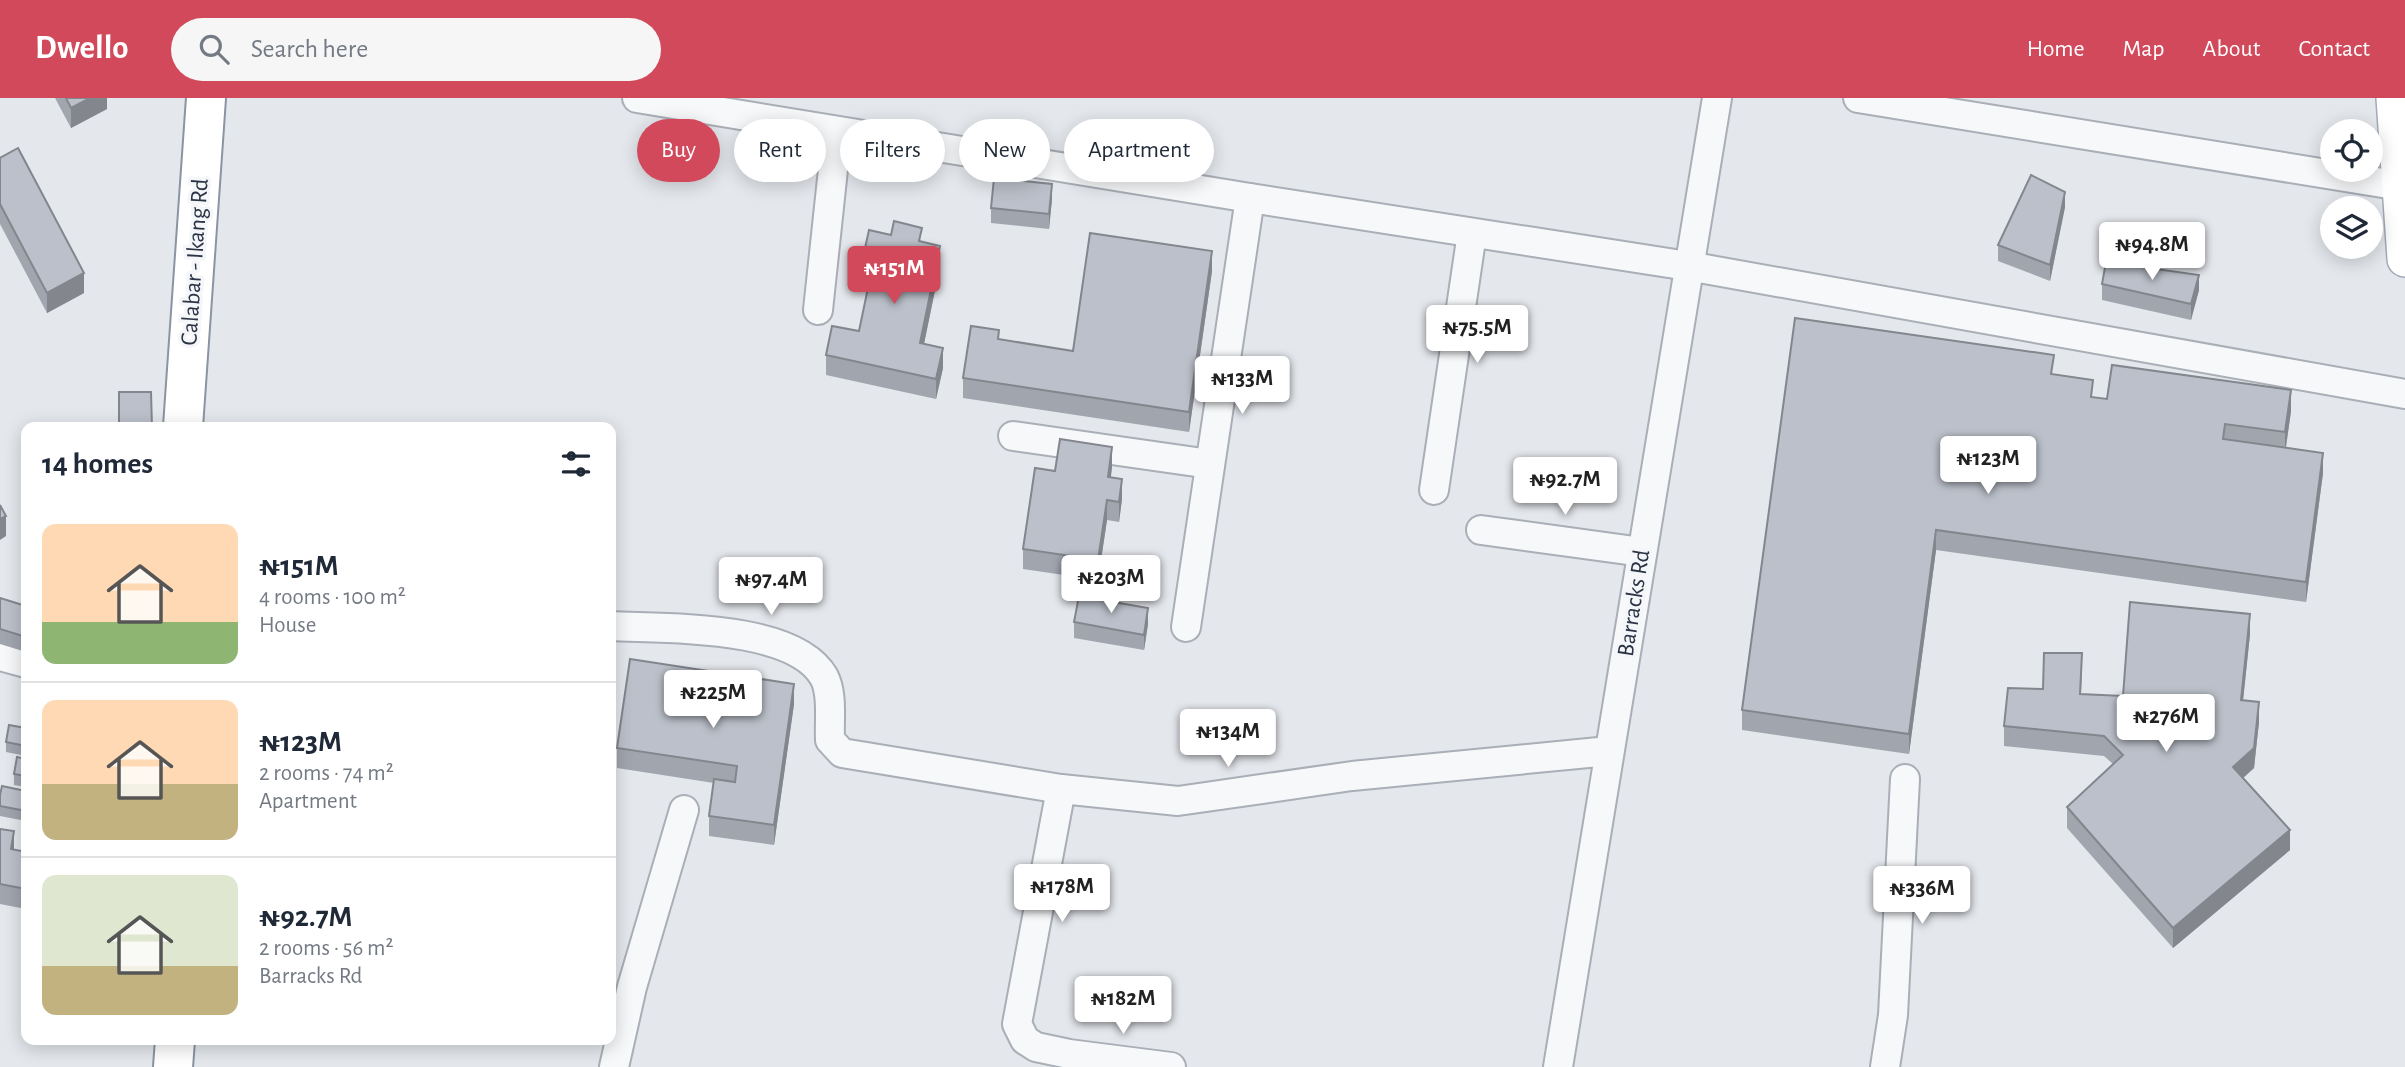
<!DOCTYPE html>
<html lang="en">
<head>
<meta charset="utf-8">
<style>
	body { margin:0; font-family:"Alegreya Sans",sans-serif; background:#f6f6f7; color:#1f2937; height:100vh; display:flex; flex-direction:column; font-size:26px; white-space:nowrap }
	* { box-sizing:border-box; margin:0 }
	p { font-size:23px; color:#747a83 }
	.icon { flex:none; width:38px; height:38px; fill:none; stroke:currentColor; stroke-width:2; stroke-linecap:round; stroke-linejoin:round }
	.map { position:relative; flex:1; overflow:hidden }
	.side { position:absolute; left:21px; top:324px; width:595px; height:623px; display:flex; flex-direction:column; background:#fff; border-radius:14px; box-shadow:0 4px 18px #0003 }
	.side>* { flex:none }
	.banner { position:absolute; left:637px; top:21px; width:665px; height:63px; display:flex; gap:14px }
	.buttons { position:absolute; left:2320px; top:21px; display:grid; gap:14px }
	.buttons a { display:grid; place-items:center; width:63px; height:63px; border-radius:50%; background:#fff; box-shadow:0 4px 18px #0003; font-size:35px }
	.price { position:absolute; translate:-50% -60px; padding:0 16px; border-radius:7px; background:#fff; color:#222; font-size:23px; line-height:46px; filter:drop-shadow(0 2px 4px #0008) }
	.price::after { content:''; position:absolute; left:50%; top:42px; width:21px; height:16px; margin-left:-10px; background:inherit; clip-path:polygon(0 0,100% 0,50% 100%) }
	.price.current { background:#d1495b; color:#fff }
	ul { padding:0; list-style:none }
	li { display:flex; align-items:center; gap:21px; height:175px; padding:0 21px }
	li+li { border-top:2px solid #e0e1e3 }
	li span { display:grid; place-items:center; flex:none; width:196px; height:140px; border-radius:14px; color:#555 }
	li>.icon { margin-inline-start:auto }
	span .icon { width:84px; height:84px; fill:#fffc; stroke-width:1 }
	li b { font-size:30px }
	h2 { display:flex; justify-content:space-between; align-items:center; height:84px; padding:0 21px; font-size:30px }
	.chip { padding:0 24px; border-radius:32px; background:#fff; box-shadow:0 4px 18px #0003; font-size:24px; line-height:63px }
	.chip.current { background:#d1495b; color:#fff }
	header { display:flex; align-items:center; gap:42px; box-sizing:border-box; height:98px; padding:0 35px; background:#d1495b; color:#fff }
	header strong { font-size:33px }
	nav { display:flex; gap:38px; margin-inline-start:auto; font-size:24px }
	.search { width:490px; height:63px; background:#f6f6f7; display:flex; align-items:center; gap:18px; box-sizing:border-box; padding:0 24px; border-radius:38px; color:#747a83; font-size:26px }
	.map>svg:first-child { display:block }
</style>
</head>
<body>
<header>
<strong>Dwello</strong>
<div class="search"><svg class="icon" aria-label="search" viewBox="0 0 24 24"><circle cx="10" cy="10" r="6"/><path d="M15 15l6 6"/></svg>Search here</div>
<nav><a>Home</a><a>Map</a><a>About</a><a>Contact</a></nav>
</header>
<div class="map">
<svg width="2405" height="969" viewBox="0 0 2405 969">
	<rect width="100%" height="100%" fill="#e4e7ec"/>
	<g fill="none" stroke-linecap="round" stroke-linejoin="round">
		<defs>
			<g id="minor">
				<polyline points="637,0 1250,100 1688,168 2405,296"/>
				<polyline points="1858,0 2401,88"/>
				<polyline points="818,212 837,34"/>
				<polyline points="1013,338 1210,366"/>
				<polyline points="1434,392 1472,135"/>
				<polyline points="1481,432 1642,454"/>
				<path d="M 611,528 C 665,531 794,526 824,579 C 833,596 829,623 830,642 L 842,655 L 1061,691 L 1178,703 L 1352,678 L 1609,653"/>
				<polyline points="1186,529 1250,100"/>
				<polyline points="0,558 26,565"/>
				<polyline points="1061,691 1017,926 1025,942 1036,949 1069,956 1171,969"/>
				<polyline points="614,969 632,889 684,712"/>
				<polyline points="1558,969 1717,0"/>
				<polyline points="1885,969 1893,917 1905,681"/>
			</g>
			<polyline id="major" points="2394,0 2405,161"/>
			<g id="highway">
				<polyline points="183,329 206,0"/>
				<polyline points="173,969 175,942"/>
			</g>
		</defs>
		<!-- minor casing -->
		<use href="#minor" stroke="#a9aeb7" stroke-width="32"/>
		<!-- major casing -->
		<use href="#major" stroke="#a3abb8" stroke-width="38"/>
		<!-- highway casing -->
		<use href="#highway" stroke="#8b94a3" stroke-width="42"/>
		<!-- minor -->
		<use href="#minor" stroke="#f7f8fa" stroke-width="28"/>
		<!-- major -->
		<use href="#major" stroke="#fff" stroke-width="35"/>
		<!-- highway -->
		<use href="#highway" stroke="#fff" stroke-width="38"/>
	</g>
	<!-- wall -->
	<g fill="#a1a5ae">
		<polygon points="55,0 107,0 107,11 71,30"/>
		<polygon points="0,60 84,195 47,215 0,126"/>
		<polygon points="1052,101 1049,131 991,125 991,110"/>
		<polygon points="2065,109 2050,183 1998,163 1998,147"/>
		<polygon points="922,144 940,168 924,246 943,270 936,301 826,277 826,257 859,233 870,181 863,179 863,159"/>
		<polygon points="1212,173 1189,334 963,300 963,280 999,242 1073,253"/>
		<polygon points="2102,186 2199,192 2191,222 2102,202"/>
		<polygon points="2054,276 2093,299 2107,301 2291,313 2286,350 2323,375 2306,504 1936,452 1909,656 1742,632 1742,612"/>
		<polygon points="1112,369 1111,379 1122,401 1119,424 1107,422 1098,482 1023,471 1023,451 1055,373"/>
		<polygon points="0,500 26,508 26,554 0,546"/>
		<polygon points="1074,524 1148,526 1144,552 1074,540"/>
		<polygon points="2250,536 2243,602 2259,624 2254,670 2243,680 2290,752 2173,850 2067,730 2067,709 2113,666 2104,658 2004,648 2004,628 2082,576 2081,596 2123,598"/>
		<polygon points="794,606 774,747 709,738 709,718 714,685 617,670 617,650"/>
		<polygon points="26,630 26,658 6,654 6,644"/>
		<polygon points="26,661 26,689 14,687 14,676"/>
		<polygon points="26,693 26,723 0,718 0,697"/>
		<polygon points="0,731 14,752 26,754 26,811 0,806"/>
	</g>
	<!-- shaded-wall -->
	<g fill="#83868d">
		<polygon points="90,0 107,0 107,11 71,30 71,10"/>
		<polygon points="1052,86 1052,101 1049,131 1049,116"/>
		<polygon points="2065,94 2065,109 2050,183 2050,167"/>
		<polygon points="940,148 940,168 920,265 920,245"/>
		<polygon points="1212,153 1212,173 1189,334 1189,314"/>
		<polygon points="84,175 84,195 47,215 47,195"/>
		<polygon points="2199,177 2199,192 2191,222 2191,206"/>
		<polygon points="943,250 943,270 936,301 936,281"/>
		<polygon points="2291,292 2291,313 2285,354 2285,334"/>
		<polygon points="1112,349 1112,369 1108,399 1108,379"/>
		<polygon points="2323,355 2323,375 2306,504 2306,484"/>
		<polygon points="1122,381 1122,401 1119,424 1119,404"/>
		<polygon points="1107,402 1107,422 1098,482 1098,462"/>
		<polygon points="6,418 6,438 0,442 0,421"/>
		<polygon points="1936,432 1936,452 1909,656 1909,636"/>
		<polygon points="1148,510 1148,526 1144,552 1144,537"/>
		<polygon points="2250,516 2250,536 2241,622 2241,602"/>
		<polygon points="794,586 794,606 774,747 774,727"/>
		<polygon points="2259,604 2259,624 2254,670 2233,689 2233,669"/>
		<polygon points="2290,732 2290,752 2173,850 2173,830"/>
		<polygon points="14,733 14,753 11,751"/>
	</g>
	<!-- building -->
	<g fill="#bbc0ca" stroke="#83868d" stroke-width="2">
		<polygon points="66,0 90,0 71,10"/>
		<polygon points="18,50 84,175 47,195 0,106 0,60"/>
		<polygon points="2031,77 2065,94 2050,167 1998,147"/>
		<polygon points="994,80 1052,86 1049,116 991,110"/>
		<polygon points="894,123 922,130 919,143 940,148 920,245 943,250 936,281 826,257 832,228 859,233 874,161 863,159 869,132 891,137"/>
		<polygon points="1090,135 1212,153 1189,314 963,280 971,228 999,232 998,241 1073,253"/>
		<polygon points="2106,164 2199,177 2191,206 2102,186"/>
		<polygon points="1795,220 2054,257 2051,276 2093,282 2091,299 2107,301 2112,267 2291,292 2285,334 2225,326 2223,341 2323,355 2306,484 1936,432 1909,636 1742,612"/>
		<polygon points="119,294 151,294 152,329 119,329"/>
		<polygon points="1060,341 1112,349 1108,379 1122,381 1119,404 1107,402 1098,462 1023,451 1035,370 1055,373"/>
		<polygon points="0,407 6,418 0,421"/>
		<polygon points="1079,498 1148,510 1144,537 1074,524"/>
		<polygon points="0,500 26,508 26,539 0,531"/>
		<polygon points="2130,504 2250,516 2241,602 2259,604 2254,650 2233,669 2290,732 2173,830 2067,709 2123,657 2104,638 2004,628 2008,590 2043,591 2044,555 2082,555 2080,596 2123,598"/>
		<polygon points="630,561 794,586 774,727 709,718 714,681 735,684 737,668 617,650"/>
		<polygon points="9,627 26,630 26,648 6,644"/>
		<polygon points="17,659 26,661 26,678 14,676"/>
		<polygon points="2,688 26,693 26,713 0,708 0,697"/>
		<polygon points="0,731 14,733 11,751 26,754 26,791 0,786"/>
	</g>
	<g text-anchor="middle" stroke-width="7" stroke-linejoin="round" paint-order="stroke">
		<!-- street labels -->
		<g font-size="24" fill="#2b3445" stroke="#f4f6f9">
			<text transform="translate(194 164) rotate(-86)" y="8">Calabar - Ikang Rd</text>
			<text transform="translate(1633 505) rotate(-81)" y="8">Barracks Rd</text>
		</g>
	</g>
</svg>
<div class="buttons">
<a><svg class="icon" aria-label="locate" viewBox="0 0 24 24"><circle cx="12" cy="12" r="6"/><path d="M12 2v4M12 18v4M2 12h4M18 12h4"/></svg></a>
<a><svg class="icon" aria-label="layers" viewBox="0 0 24 24"><path d="M12 4l9 5-9 5-9-5zM3 14l9 5 9-5"/></svg></a>
</div>
<b class="price" style="left:2152px;top:184px">₦94.8M</b>
<b class="price current" style="left:894px;top:208px">₦151M</b>
<b class="price" style="left:1477px;top:267px">₦75.5M</b>
<b class="price" style="left:1242px;top:318px">₦133M</b>
<b class="price" style="left:1988px;top:398px">₦123M</b>
<b class="price" style="left:1565px;top:419px">₦92.7M</b>
<b class="price" style="left:1111px;top:517px">₦203M</b>
<b class="price" style="left:771px;top:519px">₦97.4M</b>
<b class="price" style="left:713px;top:632px">₦225M</b>
<b class="price" style="left:2166px;top:656px">₦276M</b>
<b class="price" style="left:1228px;top:671px">₦134M</b>
<b class="price" style="left:1062px;top:826px">₦178M</b>
<b class="price" style="left:1922px;top:828px">₦336M</b>
<b class="price" style="left:1123px;top:938px">₦182M</b>
<div class="banner">
<a class="chip current">Buy</a>
<a class="chip">Rent</a>
<a class="chip">Filters</a>
<a class="chip">New</a>
<a class="chip">Apartment</a>
</div>
<section class="side">
<h2>14 homes<svg class="icon" aria-label="filters" viewBox="0 0 24 24"><path d="M4 7h16M4 17h16"/><circle cx="9" cy="7" r="2"/><circle cx="15" cy="17" r="2"/></svg></h2>
<ul>
<li><span style="background:linear-gradient(#ffd9b3 70%,#8fb573 0)"><svg class="icon" aria-label="home" viewBox="0 0 24 24"><path d="M3 11l9-7 9 7M6 9v11h12V9"/></svg></span><div><b>₦151M</b><p>4 rooms · 100 m²</p><p>House</p></div></li>
<li><span style="background:linear-gradient(#ffd9b3 60%,#c2b280 0)"><svg class="icon" aria-label="home" viewBox="0 0 24 24"><path d="M3 11l9-7 9 7M6 9v11h12V9"/></svg></span><div><b>₦123M</b><p>2 rooms · 74 m²</p><p>Apartment</p></div></li>
<li><span style="background:linear-gradient(#dfe7d0 65%,#c2b280 0)"><svg class="icon" aria-label="home" viewBox="0 0 24 24"><path d="M3 11l9-7 9 7M6 9v11h12V9"/></svg></span><div><b>₦92.7M</b><p>2 rooms · 56 m²</p><p>Barracks Rd</p></div></li>
</ul>
</section>
</div>
</body>
</html>
